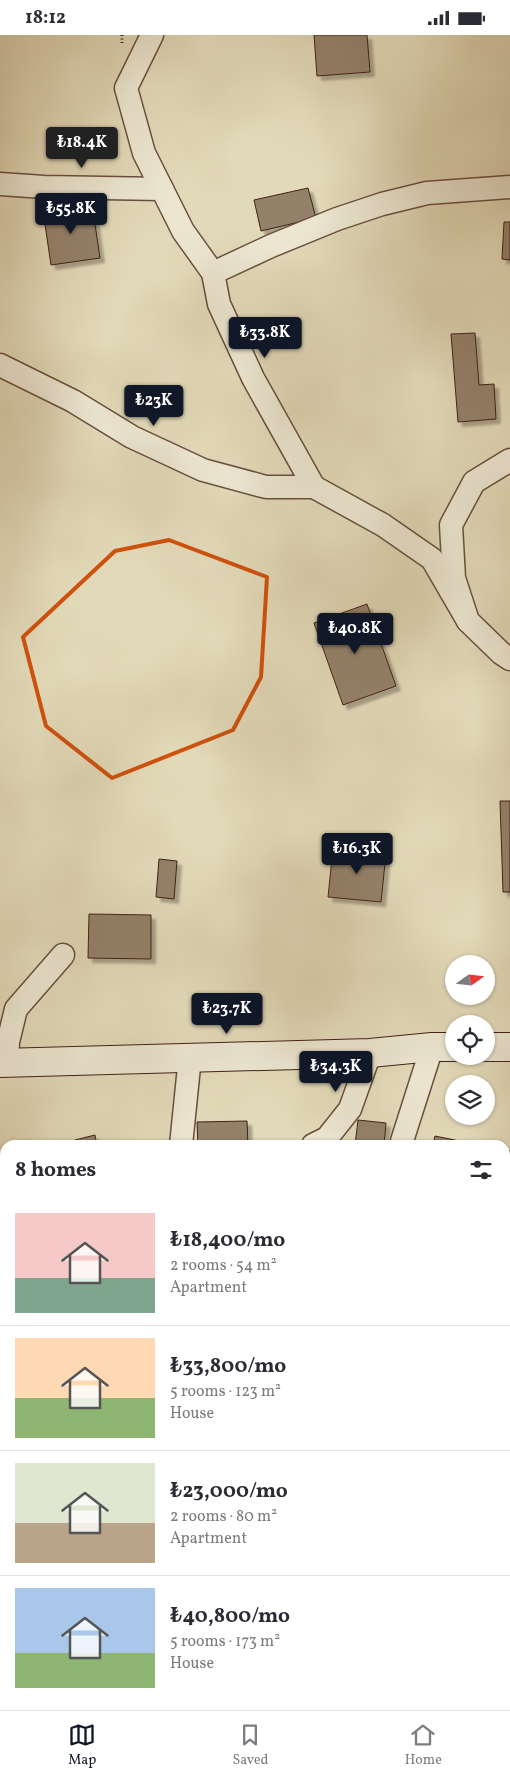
<!DOCTYPE html>
<html lang="en">
<head>
<meta charset="utf-8">
<style>
	body { margin:0; font-family:Vollkorn,serif; background:#f7f7f7; color:#2b2b33; height:100vh; display:flex; flex-direction:column; font-size:19px; white-space:nowrap }
	* { box-sizing:border-box; margin:0 }
	p { font-size:16px; color:#7c7c81 }
	.icon { flex:none; width:28px; height:28px; fill:none; stroke:currentColor; stroke-width:2; stroke-linecap:round; stroke-linejoin:round }
	.map { position:relative; flex:1; overflow:hidden }
	.details { position:absolute; left:0px; top:1105px; width:510px; height:570px; display:flex; flex-direction:column; background:#fff; border-radius:15px 15px 0 0; box-shadow:0 1px 4px #0004 }
	.details>* { flex:none }
	.needle { width:32px; rotate:75deg }
	.tools { position:absolute; left:445px; top:920px; display:grid; gap:10px }
	.tools a { display:grid; place-items:center; width:50px; height:50px; border-radius:50%; background:#fff; box-shadow:0 1px 4px #0004; font-size:25px }
	.price { position:absolute; translate:-50% -42px; padding:0 11px; border-radius:5px; background:#111827; color:#fff; font-size:16px; line-height:32px; filter:drop-shadow(0 1px 2px #0008) }
	.price::after { content:''; position:absolute; left:50%; top:30px; width:15px; height:11px; margin-left:-8px; background:inherit; clip-path:polygon(0 0,100% 0,50% 100%) }
	.price.on { background:#222; color:#fff }
	ul { padding:0; list-style:none }
	li { display:flex; align-items:center; gap:15px; height:125px; padding:0 15px }
	li+li { border-top:1px solid #e1e1e2 }
	li span { display:grid; place-items:center; flex:none; width:140px; height:100px; border-radius:0px; color:#555 }
	li>.icon { margin-inline-start:auto }
	span .icon { width:60px; height:60px; fill:#fffc; stroke-width:1 }
	li b { font-size:21px }
	h2 { display:flex; justify-content:space-between; align-items:center; height:60px; padding:0 15px; font-size:21px }
	.status { display:flex; justify-content:space-between; align-items:center; height:35px; padding:0 25px; background:#fff; direction:ltr }
	.status svg { height:14px; fill:currentColor }
	.tabs { display:flex; justify-content:space-around; align-items:center; height:70px; border-top:1px solid #e1e1e2; background:#fff; font-size:14px; color:#7c7c81 }
	.tabs a { display:grid; justify-items:center; gap:2px }
	.tabs .on { color:#111827 }
	.map>svg:first-child { display:block }
</style>
</head>
<body>
<div class="status"><b>18:12</b><svg viewBox="0 0 49 12"><path d="M0 12V9h3v3zM5 12V6h3v6zM10 12V3h3v9zM15 12V0h3v12zM26 1h20v11H26zM47 4h2v5h-2z"/></svg></div>
<div class="map">
<svg width="510" height="1675" viewBox="0 0 510 1675">
	<defs>
		<filter id="shadow"><feDropShadow dx="4.5" dy="4.5" stdDeviation="1" flood-color="#0004"/></filter>
	</defs>
	<rect width="100%" height="100%" fill="#e2d9b8"/>
	<filter id="stains"><feTurbulence type="fractalNoise" baseFrequency=".004" numOctaves="4"/><feColorMatrix values="0 0 0 0 .2 0 0 0 0 .09 0 0 0 0 .02 0 0 0 .5 -.17"/></filter>
	<radialGradient id="worn" r=".72"><stop offset=".6" stop-color="#630" stop-opacity="0"/><stop offset="1" stop-color="#630" stop-opacity=".3"/></radialGradient>
	<!-- building -->
	<g fill="#94816a" stroke="#3f2115" filter="url(#shadow)">
		<polygon points="314,0 367,0 370,37 317,41"/>
		<polygon points="308,153 316,183 261,196 254,165"/>
		<polygon points="92,169 100,223 51,230 43,176"/>
		<polygon points="504,187 510,187 510,225 502,224"/>
		<polygon points="475,298 479,350 494,349 496,384 458,387 451,299"/>
		<polygon points="367,569 396,651 343,670 314,588"/>
		<polygon points="500,766 510,766 510,857 503,857"/>
		<polygon points="333,813 386,819 381,867 328,862"/>
		<polygon points="159,824 177,826 174,864 156,862"/>
		<polygon points="89,879 151,880 151,924 88,923"/>
		<polygon points="358,1085 386,1088 384,1110 355,1110"/>
		<polygon points="247,1086 248,1110 198,1110 197,1087"/>
		<polygon points="95,1100 97,1110 77,1110 75,1105"/>
		<polygon points="435,1101 479,1110 433,1110"/>
		<polygon points="505,1115 510,1116 510,1196 505,1195"/>
		<polygon points="5,1133 5,1191 0,1192 0,1134"/>
		<polygon points="505,1337 510,1338 510,1378 505,1378"/>
		<polygon points="505,1495 510,1495 510,1542 505,1541"/>
		<polygon points="393,1670 451,1670 453,1675 394,1675"/>
	</g>
	<g fill="none" stroke-linecap="round" stroke-linejoin="round">
		<defs>
			<g id="street">
				<polyline points="152,0 126,53 144,118 183,196 213,238 219,269 253,343 314,452 383,490 432,524 468,586"/>
				<polyline points="0,149 44,152 162,154"/>
				<polyline points="213,238 271,211 337,184 382,169 427,158 510,152"/>
				<polyline points="0,330 73,366 132,402 203,435 266,452 314,452"/>
				<polyline points="510,425 474,447 451,490 454,543 468,586 501,618 510,624"/>
				<polyline points="7,1028 8,1007 16,974 63,920"/>
				<polyline points="181,1110 190,1022"/>
				<polyline points="313,1110 327,1103 350,1074 370,1018"/>
				<polyline points="402,1110 402,1106 432,1012"/>
				<polyline points="0,1548 5,1543"/>
				<polyline points="505,1644 510,1649"/>
			</g>
			<g id="secondary">
				<polyline points="486,1012 510,1012"/>
				<polyline points="0,1028 370,1018 432,1012 454,1012"/>
			</g>
		</defs>
		<!-- street casing -->
		<use href="#street" stroke="#684f3e" stroke-width="25"/>
		<!-- secondary casing -->
		<use href="#secondary" stroke="#3f2115" stroke-width="30"/>
		<!-- path -->
		<polyline stroke="#3f2115" stroke-width="3" stroke-dasharray="1 2.5" stroke-linecap="butt" points="122,0 122,8"/>
		<!-- street -->
		<use href="#street" stroke="#ece6d1" stroke-width="22"/>
		<!-- secondary -->
		<use href="#secondary" stroke="#ece6d1" stroke-width="28"/>
	</g>
	<!-- marked area -->
	<path fill="none" stroke="#cf510d" stroke-width="4" stroke-linejoin="round" d="M 169,505 L 267,542 L 261,642 L 233,695 L 112,743 L 46,691 L 23,602 L 115,516 Z"/>
	<rect width="100%" height="100%" filter="url(#stains)"/>
	<rect width="100%" height="100%" fill="url(#worn)"/>
</svg>
<div class="tools">
<a><svg class="needle" viewBox="-14 -14 28 28"><path d="M0-13l5 13h-10z" fill="#e53935"/><path d="M0 13l5-13h-10z" fill="#7c7c81"/></svg></a>
<a><svg class="icon" aria-label="locate" viewBox="0 0 24 24"><circle cx="12" cy="12" r="6"/><path d="M12 2v4M12 18v4M2 12h4M18 12h4"/></svg></a>
<a><svg class="icon" aria-label="layers" viewBox="0 0 24 24"><path d="M12 4l9 5-9 5-9-5zM3 14l9 5 9-5"/></svg></a>
</div>
<b class="price on" style="left:82px;top:134px">₺18.4K</b>
<b class="price" style="left:71px;top:200px">₺55.8K</b>
<b class="price" style="left:265px;top:324px">₺33.8K</b>
<b class="price" style="left:154px;top:392px">₺23K</b>
<b class="price" style="left:355px;top:620px">₺40.8K</b>
<b class="price" style="left:357px;top:840px">₺16.3K</b>
<b class="price" style="left:227px;top:1000px">₺23.7K</b>
<b class="price" style="left:336px;top:1058px">₺34.3K</b>
<section class="details">
<h2>8 homes<svg class="icon" aria-label="filters" viewBox="0 0 24 24"><path d="M4 7h16M4 17h16"/><circle cx="9" cy="7" r="2"/><circle cx="15" cy="17" r="2"/></svg></h2>
<ul>
<li><span style="background:linear-gradient(#f6c9c9 65%,#7fa58c 0)"><svg class="icon" aria-label="home" viewBox="0 0 24 24"><path d="M3 11l9-7 9 7M6 9v11h12V9"/></svg></span><div><b>₺18,400/mo</b><p>2 rooms · 54 m²</p><p>Apartment</p></div></li>
<li><span style="background:linear-gradient(#ffd9b3 60%,#8fb573 0)"><svg class="icon" aria-label="home" viewBox="0 0 24 24"><path d="M3 11l9-7 9 7M6 9v11h12V9"/></svg></span><div><b>₺33,800/mo</b><p>5 rooms · 123 m²</p><p>House</p></div></li>
<li><span style="background:linear-gradient(#dfe7d0 60%,#b9a48a 0)"><svg class="icon" aria-label="home" viewBox="0 0 24 24"><path d="M3 11l9-7 9 7M6 9v11h12V9"/></svg></span><div><b>₺23,000/mo</b><p>2 rooms · 80 m²</p><p>Apartment</p></div></li>
<li><span style="background:linear-gradient(#a9c7e8 65%,#8fb573 0)"><svg class="icon" aria-label="home" viewBox="0 0 24 24"><path d="M3 11l9-7 9 7M6 9v11h12V9"/></svg></span><div><b>₺40,800/mo</b><p>5 rooms · 173 m²</p><p>House</p></div></li>
</ul>
</section>
</div>
<nav class="tabs">
<a class="on"><svg class="icon" aria-label="map" viewBox="0 0 24 24"><path d="M3 6l6-2 6 2 6-2v14l-6 2-6-2-6 2zM9 4v14M15 6v14"/></svg>Map</a>
<a><svg class="icon" aria-label="saved" viewBox="0 0 24 24"><path d="M7 4h10v16l-5-4-5 4z"/></svg>Saved</a>
<a><svg class="icon" aria-label="home" viewBox="0 0 24 24"><path d="M3 11l9-7 9 7M6 9v11h12V9"/></svg>Home</a>
</nav>
</body>
</html>
